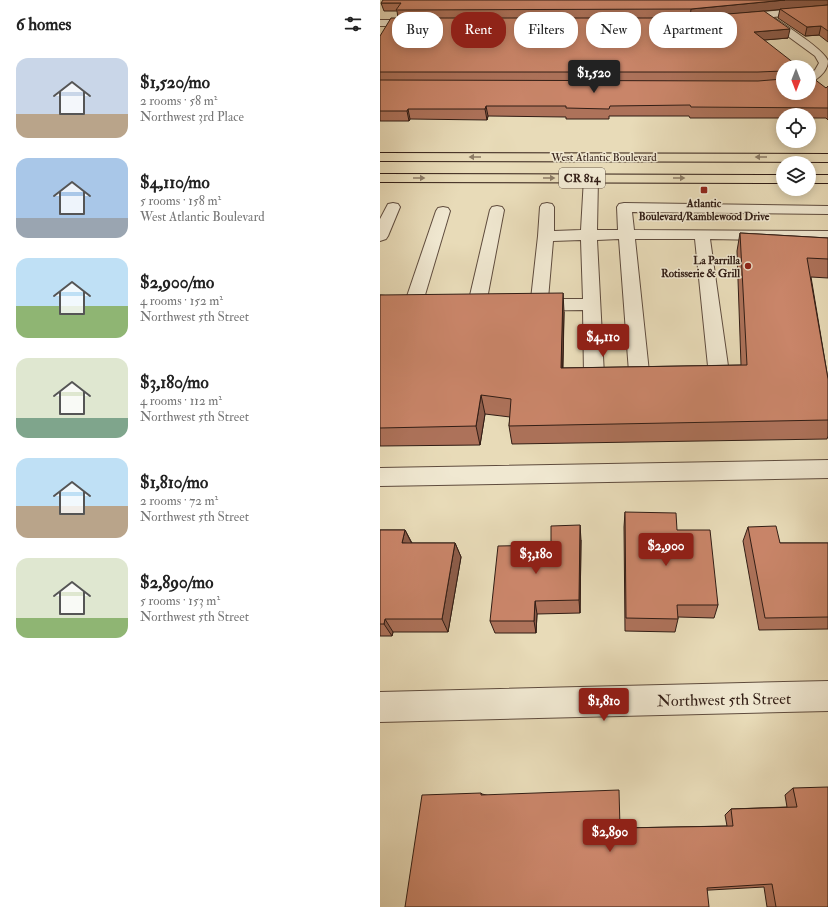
<!DOCTYPE html>
<html lang="en">
<head>
<meta charset="utf-8">
<style>
	body { margin:0; font-family:"IM FELL Double Pica",serif; background:#f6f6f6; color:#222; height:100vh; display:flex; flex-direction:column; font-size:15px; white-space:nowrap }
	* { box-sizing:border-box; margin:0 }
	p { font-size:13px; color:#767676 }
	.icon { flex:none; width:22px; height:22px; fill:none; stroke:currentColor; stroke-width:2; stroke-linecap:round; stroke-linejoin:round }
	.map { position:relative; flex:1; overflow:hidden }
	.drawer { display:flex; flex-direction:column; background:#fff; width:380px }
	.drawer>* { flex:none }
	.banner { position:absolute; left:12px; top:12px; width:376px; height:36px; display:flex; gap:8px }
	.needle { width:26px; rotate:180deg }
	.tools { position:absolute; left:396px; top:60px; display:grid; gap:8px }
	.tools a { display:grid; place-items:center; width:40px; height:40px; border-radius:50%; background:#fff; box-shadow:0 2px 10px #0003; font-size:20px }
	.price { position:absolute; translate:-50% -34px; padding:0 9px; border-radius:4px; background:#8f2418; color:#fff; font-size:13px; line-height:26px; filter:drop-shadow(0 1px 2px #0008) }
	.price::after { content:''; position:absolute; left:50%; top:24px; width:12px; height:9px; margin-left:-6px; background:inherit; clip-path:polygon(0 0,100% 0,50% 100%) }
	.price.active { background:#222; color:#fff }
	ul { padding:0; list-style:none }
	li { display:flex; align-items:center; gap:12px; height:100px; padding:0 16px }
	li span { display:grid; place-items:center; flex:none; width:112px; height:80px; border-radius:12px; color:#555 }
	li>.icon { margin-inline-start:auto }
	span .icon { width:48px; height:48px; fill:#fffc; stroke-width:1 }
	li b { font-size:17px }
	h2 { display:flex; justify-content:space-between; align-items:center; height:48px; padding:0 16px; font-size:17px }
	.chip { padding:0 14px; border-radius:16px; background:#fff; box-shadow:0 2px 10px #0003; font-size:14px; line-height:36px }
	.chip.active { background:#8f2418; color:#fff }
	main { display:flex; flex:1; min-height:0 }
	.map>svg:first-child { display:block }
</style>
</head>
<body>
<main>
<section class="drawer">
<h2>6 homes<svg class="icon" aria-label="filters" viewBox="0 0 24 24"><path d="M4 7h16M4 17h16"/><circle cx="9" cy="7" r="2"/><circle cx="15" cy="17" r="2"/></svg></h2>
<ul>
<li><span style="background:linear-gradient(#c9d6e8 70%,#b9a48a 0)"><svg class="icon" aria-label="home" viewBox="0 0 24 24"><path d="M3 11l9-7 9 7M6 9v11h12V9"/></svg></span><div><b>$1,520/mo</b><p>2 rooms · 58 m²</p><p>Northwest 3rd Place</p></div></li>
<li><span style="background:linear-gradient(#a9c7e8 75%,#9aa5b1 0)"><svg class="icon" aria-label="home" viewBox="0 0 24 24"><path d="M3 11l9-7 9 7M6 9v11h12V9"/></svg></span><div><b>$4,110/mo</b><p>5 rooms · 158 m²</p><p>West Atlantic Boulevard</p></div></li>
<li><span style="background:linear-gradient(#bfe0f5 60%,#8fb573 0)"><svg class="icon" aria-label="home" viewBox="0 0 24 24"><path d="M3 11l9-7 9 7M6 9v11h12V9"/></svg></span><div><b>$2,900/mo</b><p>4 rooms · 152 m²</p><p>Northwest 5th Street</p></div></li>
<li><span style="background:linear-gradient(#dfe7d0 75%,#7fa58c 0)"><svg class="icon" aria-label="home" viewBox="0 0 24 24"><path d="M3 11l9-7 9 7M6 9v11h12V9"/></svg></span><div><b>$3,180/mo</b><p>4 rooms · 112 m²</p><p>Northwest 5th Street</p></div></li>
<li><span style="background:linear-gradient(#bfe0f5 60%,#b9a48a 0)"><svg class="icon" aria-label="home" viewBox="0 0 24 24"><path d="M3 11l9-7 9 7M6 9v11h12V9"/></svg></span><div><b>$1,810/mo</b><p>2 rooms · 72 m²</p><p>Northwest 5th Street</p></div></li>
<li><span style="background:linear-gradient(#dfe7d0 75%,#8fb573 0)"><svg class="icon" aria-label="home" viewBox="0 0 24 24"><path d="M3 11l9-7 9 7M6 9v11h12V9"/></svg></span><div><b>$2,890/mo</b><p>5 rooms · 153 m²</p><p>Northwest 5th Street</p></div></li>
</ul>
</section>
<div class="map">
<svg width="448" height="907" viewBox="0 0 448 907">
	<rect width="100%" height="100%" fill="#e8dbb8"/>
	<filter id="stains"><feTurbulence type="fractalNoise" baseFrequency=".005" numOctaves="4"/><feColorMatrix values="0 0 0 0 .2 0 0 0 0 .09 0 0 0 0 .02 0 0 0 .5 -.17"/></filter>
	<radialGradient id="worn" r=".72"><stop offset=".6" stop-color="#630" stop-opacity="0"/><stop offset="1" stop-color="#630" stop-opacity=".3"/></radialGradient>
	<g fill="none" stroke-linecap="round" stroke-linejoin="round">
		<defs>
			<g id="minor">
				<path d="M 448,6 L 448,12 L 393,17 C 405,25 445,50 448,61 C 448,65 446,69 444,72 C 440,77 435,81 429,82 L 429,74 L 435,70 L 439,63 L 435,56 L 383,18 L 360,20 L 355,17 L 360,14 Z"/>
				<polygon points="0,20 37,20 42,23 37,26 0,26"/>
				<path d="M 211,174 L 216,175 L 218,178 L 217,230 L 238,230 L 237,207 L 239,204 L 244,203 L 448,206 L 448,214 L 252,212 L 254,230 L 448,231 L 448,241 L 330,239 L 348,366 L 345,371 L 338,373 L 331,371 L 328,366 L 315,239 L 255,239 L 269,372 L 266,377 L 259,379 L 252,377 L 249,372 L 239,239 L 217,240 L 224,375 L 221,380 L 214,382 L 207,380 L 204,375 L 203,310 L 141,311 L 135,309 L 132,305 L 135,301 L 151,299 L 158,236 L 160,207 L 162,204 L 167,203 L 172,204 L 174,207 L 174,231 L 201,230 L 204,178 L 206,175 ZM 201,240 L 203,299 L 168,299 L 173,241 Z"/>
				<polygon points="13,203 18,204 20,207 8,236 6,239 0,241 0,219 8,204"/>
				<polygon points="117,206 122,207 124,210 106,304 103,308 97,309 91,308 88,304 110,210 112,207"/>
				<polygon points="63,207 68,208 70,211 42,305 39,309 33,311 27,309 24,305 56,211 58,208"/>
				<polygon points="448,460 448,478 0,486 0,468"/>
				<polygon points="448,681 448,711 0,722 0,692"/>
			</g>
			<g id="major">
				<polygon points="0,153 448,154 448,162 0,161"/>
				<polygon points="0,174 403,175 403,183 0,182"/>
				<rect x="429" y="175" width="19" height="8"/>
			</g>
		</defs>
		<!-- minor casing -->
		<use href="#minor" stroke="#5f4c3e" stroke-width="2"/>
		<!-- major casing -->
		<use href="#major" stroke="#311d15" stroke-width="2"/>
		<!-- minor -->
		<use href="#minor" fill="#f0e8d1" fill-rule="evenodd"/>
		<!-- major -->
		<use href="#major" fill="#e8dbb8" fill-rule="evenodd"/>
	</g>
	<!-- wall -->
	<g fill="#ad725a" stroke="#311d15">
		<polygon points="448,0 448,5 311,17 408,38 384,40 403,67 403,93 446,88 448,86 448,120 446,118 429,118 429,115 403,115 403,118 310,118 309,116 229,116 229,119 186,119 186,117 108,116 107,120 30,119 29,121 0,121 0,36 18,18 17,11 4,11 1,3"/>
		<polygon points="448,5 448,42 439,35 425,36 398,18 400,9"/>
		<polygon points="360,233 448,238 448,278 431,277 448,379 448,436 447,439 132,444 129,426 130,417 105,414 100,445 0,446 0,295 184,312 183,368 361,365 357,251"/>
		<polygon points="245,512 297,530 338,605 334,618 298,617 298,619 295,632 245,631 244,527"/>
		<polygon points="368,527 400,543 448,543 448,629 379,630 363,541"/>
		<polygon points="0,530 25,530 32,543 75,543 81,557 68,632 13,632 12,636 0,636"/>
		<polygon points="201,540 200,613 157,614 156,633 115,633 110,621 171,545"/>
		<polygon points="413,788 448,907 387,907 384,887 25,907 101,793 102,794 240,828 347,826 345,815 351,809 407,807 405,795"/>
	</g>
	<!-- shaded-wall -->
	<g fill="#8d5d4a" stroke="#311d15">
		<polygon points="405,0 448,0 448,5 310,18 311,9"/>
		<polygon points="441,26 439,35 425,36 427,27"/>
		<polygon points="410,29 408,38 372,41 374,32"/>
		<polygon points="106,106 108,116 107,120 105,109"/>
		<polygon points="28,109 30,119 29,121 27,111"/>
		<polygon points="183,293 184,312 182,387 181,368"/>
		<polygon points="101,395 105,414 100,445 96,426"/>
		<polygon points="200,525 201,540 200,613 199,600"/>
		<polygon points="25,530 32,544 22,543"/>
		<polygon points="75,543 81,557 68,632 62,619"/>
		<polygon points="155,601 157,614 156,633 154,621"/>
		<polygon points="5,619 13,632 12,636 4,624"/>
	</g>
	<!-- building -->
	<g fill="#c98569" stroke="#311d15">
		<polygon points="3,0 405,0 311,9 16,10 21,3 1,3"/>
		<polygon points="448,5 448,31 441,26 427,27 400,9"/>
		<polygon points="384,11 410,29 374,32 419,67 403,67 403,71 378,72 0,72 0,36 11,18 270,18 311,17"/>
		<polygon points="429,75 446,88 448,86 448,108 311,107 310,105 230,106 229,109 186,108 186,106 106,106 105,109 28,109 27,111 0,111 0,80 378,81 403,79 403,93 429,93"/>
		<polygon points="360,233 448,238 448,259 427,258 448,379 448,420 129,426 131,399 101,395 96,426 0,428 0,295 183,293 181,368 367,365"/>
		<polygon points="245,512 296,513 297,530 330,530 338,605 297,605 298,619 246,618"/>
		<polygon points="200,525 199,600 155,601 154,621 110,621 118,546 171,545 171,526"/>
		<polygon points="396,526 400,543 448,543 448,617 385,618 368,527"/>
		<polygon points="0,530 25,530 22,543 75,543 62,619 5,619 4,624 0,624"/>
		<polygon points="448,787 448,907 396,907 392,884 327,888 329,907 25,907 42,795 101,793 101,795 239,790 240,828 353,826 351,809 417,807 413,788"/>
	</g>
	<!-- one-way arrows -->
	<defs><path id="oneway-solid" d="M-6-.8H1V-3.2L6.5 0L1 3.2V.8H-6Z"/></defs>
	<g fill="#8c7c66">
		<use href="#oneway-solid" transform="translate(95 157) rotate(-180)"/>
		<use href="#oneway-solid" transform="translate(381 157) rotate(-180)"/>
		<use href="#oneway-solid" transform="translate(39 178)"/>
		<use href="#oneway-solid" transform="translate(169 178)"/>
		<use href="#oneway-solid" transform="translate(299 178)"/>
	</g>
	<!-- markers -->
	<g fill="#8f2418" stroke="#f0e8d1" stroke-width="1.5">
		<rect x="320" y="186" width="8" height="8" rx="2"/>
		<circle cx="368" cy="266" r="4"/>
	</g>
	<g text-anchor="middle" stroke-width="3" stroke-linejoin="round" paint-order="stroke">
		<!-- far-street labels -->
		<g font-size="11" fill="#311d15" stroke="#f0e8d1">
			<text x="224" y="161">West Atlantic Boulevard</text>
		</g>
		<!-- far-poi labels -->
		<g font-size="11" font-weight="bold" fill="#311d15" stroke="#f0e8d1">
			<text x="324" y="207">Atlantic<tspan x="324" dy="13">Boulevard/Ramblewood Drive</tspan></text>
			<text x="360" y="264" text-anchor="end">La Parrilla<tspan x="360" dy="13">Rotisserie &amp; Grill</tspan></text>
		</g>
		<!-- shield labels -->
		<rect fill="#f0e8d1" stroke="#6a5a4d" stroke-width="1" x="179" y="168" width="46" height="20" rx="3"/>
		<g font-size="12" font-weight="bold" fill="#311d15">
			<text x="202" y="182">CR 814</text>
		</g>
		<!-- near-street labels -->
		<g font-size="16" fill="#311d15" stroke="#f0e8d1">
			<text transform="translate(344 699) rotate(-1)" y="6">Northwest 5th Street</text>
		</g>
	</g>
	<rect width="100%" height="100%" filter="url(#stains)"/>
	<rect width="100%" height="100%" fill="url(#worn)"/>
</svg>
<div class="tools">
<a><svg class="needle" viewBox="-14 -14 28 28"><path d="M0-13l5 13h-10z" fill="#e53935"/><path d="M0 13l5-13h-10z" fill="#767676"/></svg></a>
<a><svg class="icon" aria-label="locate" viewBox="0 0 24 24"><circle cx="12" cy="12" r="6"/><path d="M12 2v4M12 18v4M2 12h4M18 12h4"/></svg></a>
<a><svg class="icon" aria-label="layers" viewBox="0 0 24 24"><path d="M12 4l9 5-9 5-9-5zM3 14l9 5 9-5"/></svg></a>
</div>
<b class="price active" style="left:214px;top:94px">$1,520</b>
<b class="price" style="left:223px;top:358px">$4,110</b>
<b class="price" style="left:286px;top:567px">$2,900</b>
<b class="price" style="left:156px;top:575px">$3,180</b>
<b class="price" style="left:224px;top:722px">$1,810</b>
<b class="price" style="left:230px;top:853px">$2,890</b>
<div class="banner">
<a class="chip">Buy</a>
<a class="chip active">Rent</a>
<a class="chip">Filters</a>
<a class="chip">New</a>
<a class="chip">Apartment</a>
</div>
</div>
</main>
</body>
</html>
